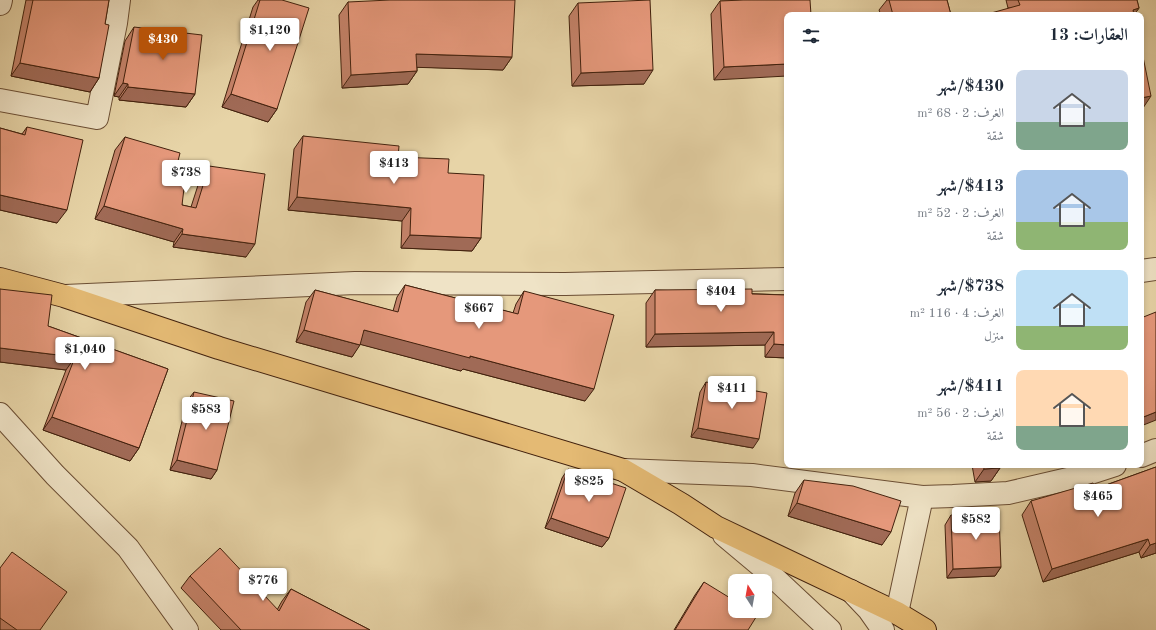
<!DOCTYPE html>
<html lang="ar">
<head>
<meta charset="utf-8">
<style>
	body { margin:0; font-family:"Old Standard TT",Amiri,serif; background:#f2f2f3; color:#1f2937; direction:rtl; height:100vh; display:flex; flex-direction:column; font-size:15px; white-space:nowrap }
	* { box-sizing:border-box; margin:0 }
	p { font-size:13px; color:#747a83 }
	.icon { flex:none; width:22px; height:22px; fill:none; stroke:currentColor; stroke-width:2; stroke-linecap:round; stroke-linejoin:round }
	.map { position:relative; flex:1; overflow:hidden; direction:ltr }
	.details { position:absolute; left:784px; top:12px; width:360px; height:456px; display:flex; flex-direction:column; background:#fff; border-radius:8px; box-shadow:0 2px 6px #0003; direction:rtl }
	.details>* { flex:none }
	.needle { width:26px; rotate:349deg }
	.buttons { position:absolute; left:728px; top:574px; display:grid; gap:8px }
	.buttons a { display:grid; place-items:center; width:44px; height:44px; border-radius:8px; background:#fff; box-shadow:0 2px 6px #0003; font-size:20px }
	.price { position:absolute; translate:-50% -34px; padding:0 9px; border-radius:4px; background:#fff; color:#222; font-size:13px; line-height:26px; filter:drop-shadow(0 1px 2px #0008) }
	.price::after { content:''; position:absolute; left:50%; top:24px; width:12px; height:9px; margin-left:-6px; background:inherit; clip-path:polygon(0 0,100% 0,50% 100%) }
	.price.on { background:#b45309; color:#fff }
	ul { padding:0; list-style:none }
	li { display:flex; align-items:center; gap:12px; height:100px; padding:0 16px }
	li span { display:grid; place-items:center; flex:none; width:112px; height:80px; border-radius:8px; color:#555 }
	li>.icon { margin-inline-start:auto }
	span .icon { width:48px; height:48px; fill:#fffc; stroke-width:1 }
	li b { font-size:17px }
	h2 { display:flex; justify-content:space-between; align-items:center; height:48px; padding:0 16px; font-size:17px }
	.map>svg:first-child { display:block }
</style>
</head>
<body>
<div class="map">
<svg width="1156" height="630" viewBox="0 0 1156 630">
	<rect width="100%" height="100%" fill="#e7d4a7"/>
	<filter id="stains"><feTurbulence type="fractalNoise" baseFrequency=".005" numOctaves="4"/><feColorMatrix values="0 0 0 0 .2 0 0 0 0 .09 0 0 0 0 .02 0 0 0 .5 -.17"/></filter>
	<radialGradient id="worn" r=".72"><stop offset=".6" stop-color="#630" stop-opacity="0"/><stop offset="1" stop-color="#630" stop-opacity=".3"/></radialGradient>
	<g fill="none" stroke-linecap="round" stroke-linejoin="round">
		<defs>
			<g id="minor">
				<polyline points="0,4 1,0"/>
				<polyline points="0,100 97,118 116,23 119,0"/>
				<polyline points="1141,271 1156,269"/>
				<polyline points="65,296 355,283 565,284 787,279"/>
				<polyline points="0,414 55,475 128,548 187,630"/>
				<polyline points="1141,456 1156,450"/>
				<polyline points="623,470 752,475 922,497 953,496 1008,493 1081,476 1115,465"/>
				<polyline points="724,535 767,571 830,630"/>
				<polyline points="851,591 869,610 883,630"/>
				<polyline points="897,613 922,497"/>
			</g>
			<polyline id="major" points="0,279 64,296 219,348 623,470 681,504 716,527 897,613 925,630"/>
		</defs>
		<!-- minor casing -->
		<use href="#minor" stroke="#6b4e34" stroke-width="24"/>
		<!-- major casing -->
		<use href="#major" stroke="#42210d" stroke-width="24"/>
		<!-- minor -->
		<use href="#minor" stroke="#efe3c6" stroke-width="22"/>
		<!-- major -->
		<use href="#major" stroke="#e4ba74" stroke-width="22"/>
	</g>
	<!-- wall -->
	<g fill="#c5836a" stroke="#42210d">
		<polygon points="26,0 109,0 105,24 99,78 90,92 11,76"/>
		<polygon points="258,0 282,0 277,109 268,122 222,107 253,7"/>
		<polygon points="810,0 714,80 711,14 720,1"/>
		<polygon points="887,0 947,0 951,15 881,15 879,10"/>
		<polygon points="1006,0 1137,0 1139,8 1134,15 1008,8"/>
		<polygon points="348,2 512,57 503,70 417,67 417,71 408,84 342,88 339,15"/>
		<polygon points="578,3 644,84 572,86 569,16"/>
		<polygon points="134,27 195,94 186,107 119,100 119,97 114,96 125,41"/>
		<polygon points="27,127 57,223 0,210 0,128 22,134"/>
		<polygon points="303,136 398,157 448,173 481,238 472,251 401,248 402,221 288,210 294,149"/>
		<polygon points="125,137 178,161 182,205 191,207 200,179 209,166 246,257 173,247 174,242 95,219 115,150"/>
		<polygon points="405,285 513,313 516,304 524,291 585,401 463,369 461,371 360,344 352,357 296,342 306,302 315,290 393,311 397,297"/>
		<polygon points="0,289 48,326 168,369 139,448 130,461 43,430 66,370 0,362"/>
		<polygon points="655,290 787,295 787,358 765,357 765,345 646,347 646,303"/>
		<polygon points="706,382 753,448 691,437 700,392"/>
		<polygon points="194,392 217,470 211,479 170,470 187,401"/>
		<polygon points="972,465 1000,465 1000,468 991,481 975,482"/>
		<polygon points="1156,467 1156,553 1141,558 1139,552 1043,582 1022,515 1031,501 1095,489"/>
		<polygon points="568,469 609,538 602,547 545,528 562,478"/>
		<polygon points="804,480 882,545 788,516 795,493"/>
		<polygon points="951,515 1001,567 995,576 947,578 945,525"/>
		<polygon points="0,568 40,630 0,630"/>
		<polygon points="190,576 277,610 282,601 291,589 370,630 221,630 181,588"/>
		<polygon points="704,582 748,630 674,630 695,595"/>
	</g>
	<!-- shaded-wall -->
	<g fill="#a06a56" stroke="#42210d">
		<polygon points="1139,8 1134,15 1133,10"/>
		<polygon points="416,54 512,57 503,70 407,67"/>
		<polygon points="20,63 99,78 90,92 11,76"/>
		<polygon points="787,64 787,76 714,80 724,67"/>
		<polygon points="653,70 644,84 572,86 581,73"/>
		<polygon points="417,71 408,84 342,88 351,75"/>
		<polygon points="123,83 128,84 119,97 114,96"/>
		<polygon points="128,87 195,94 186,107 119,100"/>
		<polygon points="231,94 277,109 268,122 222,107"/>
		<polygon points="1151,96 1143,108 1141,109 1141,98"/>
		<polygon points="0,195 67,210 57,223 0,210"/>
		<polygon points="297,197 411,208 402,221 288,210"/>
		<polygon points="104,206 183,229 174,242 95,219"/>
		<polygon points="182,234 255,244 246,257 173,247"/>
		<polygon points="410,235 481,238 472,251 401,248"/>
		<polygon points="304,330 360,345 352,357 296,342"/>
		<polygon points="364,330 470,356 594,389 585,401 463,369 461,371 355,343"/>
		<polygon points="774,332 765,345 646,347 655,334"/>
		<polygon points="774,344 787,345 787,358 765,357"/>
		<polygon points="0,348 75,357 66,370 0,362"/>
		<polygon points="1156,412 1156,420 1141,426 1141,418"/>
		<polygon points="52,417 139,448 130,461 43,430"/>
		<polygon points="698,428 759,439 753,448 691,437"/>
		<polygon points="177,460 217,470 211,479 170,470"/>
		<polygon points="919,465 931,465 930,467"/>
		<polygon points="1000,468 991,481 975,482 984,469"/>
		<polygon points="797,503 891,532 882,545 788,516"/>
		<polygon points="551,518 609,538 602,547 545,528"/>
		<polygon points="1148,539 1139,552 1043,582 1052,569"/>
		<polygon points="1156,543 1156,553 1141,558 1150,545"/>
		<polygon points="1001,567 995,576 947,578 953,569"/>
	</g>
	<!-- building -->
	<g fill="#e5987b" stroke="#42210d">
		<polygon points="33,0 109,0 105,24 109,25 99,78 20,63"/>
		<polygon points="260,0 282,0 309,8 277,109 231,94"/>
		<polygon points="390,0 515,0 512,57 416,54 417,71 351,75 348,2"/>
		<polygon points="650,0 653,70 581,73 578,3"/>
		<polygon points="743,0 810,0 811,15 787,15 787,64 724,67 720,1"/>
		<polygon points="889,0 947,0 951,15 893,15"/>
		<polygon points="1018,0 1137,0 1139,8 1133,10 1134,15 984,15 1020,5"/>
		<polygon points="134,27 202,35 195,94 128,87 128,84 123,83"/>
		<polygon points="1141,47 1151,96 1141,98"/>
		<polygon points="27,127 83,140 67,210 0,195 0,128 25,135"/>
		<polygon points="303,136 399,146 398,157 449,159 448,173 484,175 481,238 410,235 411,208 297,197"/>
		<polygon points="125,137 180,153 178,161 187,163 182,205 196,208 209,166 265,174 255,244 182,234 183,229 104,206"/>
		<polygon points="405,285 518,314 524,291 614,315 594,389 470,356 470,358 364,330 360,345 304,330 315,290 398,312"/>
		<polygon points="0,289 52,295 48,326 168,369 139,448 52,417 75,357 0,348"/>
		<polygon points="752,289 752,294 787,295 787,345 774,344 774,332 655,334 655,290"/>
		<polygon points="1156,312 1156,412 1141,418 1141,318"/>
		<polygon points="706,382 767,393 759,439 698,428"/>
		<polygon points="194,392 234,401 217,470 177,460"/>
		<polygon points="983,465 1000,465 1000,468 984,469"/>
		<polygon points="1156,467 1156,543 1150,545 1148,539 1052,569 1031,501 1093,483 1095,489"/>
		<polygon points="568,469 626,488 609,538 551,518"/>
		<polygon points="804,480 853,486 901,501 891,532 797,503"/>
		<polygon points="999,514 1001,567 953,569 951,515"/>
		<polygon points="220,548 279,611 291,589 370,630 241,630 190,576"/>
		<polygon points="12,552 67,592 40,630 17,630 0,618 0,568"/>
		<polygon points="704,582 735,601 735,611 752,611 758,614 748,630 675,630"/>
	</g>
	<rect width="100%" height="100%" filter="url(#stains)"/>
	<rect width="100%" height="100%" fill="url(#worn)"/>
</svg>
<div class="buttons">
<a><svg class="needle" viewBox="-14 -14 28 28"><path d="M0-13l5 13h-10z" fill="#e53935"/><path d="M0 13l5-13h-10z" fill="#747a83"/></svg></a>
</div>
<b class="price" style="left:270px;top:52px">$1,120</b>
<b class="price on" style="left:163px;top:61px">$430</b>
<b class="price" style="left:394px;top:185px">$413</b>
<b class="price" style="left:186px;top:194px">$738</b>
<b class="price" style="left:721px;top:313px">$404</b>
<b class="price" style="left:479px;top:330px">$667</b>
<b class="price" style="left:85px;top:371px">$1,040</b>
<b class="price" style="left:732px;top:410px">$411</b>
<b class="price" style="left:206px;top:431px">$583</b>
<b class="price" style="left:589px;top:503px">$825</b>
<b class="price" style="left:1098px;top:518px">$465</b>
<b class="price" style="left:976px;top:541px">$582</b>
<b class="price" style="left:263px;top:602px">$776</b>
<section class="details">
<h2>العقارات: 13<svg class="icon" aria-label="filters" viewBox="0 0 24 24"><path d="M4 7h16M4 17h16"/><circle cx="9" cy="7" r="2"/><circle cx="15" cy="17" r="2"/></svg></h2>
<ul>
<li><span style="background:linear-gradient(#c9d6e8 65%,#7fa58c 0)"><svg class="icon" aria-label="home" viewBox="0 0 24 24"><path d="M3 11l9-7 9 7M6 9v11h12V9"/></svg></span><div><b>$430/شهر</b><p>الغرف: 2 · 68 m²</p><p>شقة</p></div></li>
<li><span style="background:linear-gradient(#a9c7e8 65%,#8fb573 0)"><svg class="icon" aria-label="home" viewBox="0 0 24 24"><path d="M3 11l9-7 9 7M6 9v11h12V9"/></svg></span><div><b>$413/شهر</b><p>الغرف: 2 · 52 m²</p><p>شقة</p></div></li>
<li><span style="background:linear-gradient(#bfe0f5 70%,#8fb573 0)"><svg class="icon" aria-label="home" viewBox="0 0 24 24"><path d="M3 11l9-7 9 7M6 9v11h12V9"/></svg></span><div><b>$738/شهر</b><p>الغرف: 4 · 116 m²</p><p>منزل</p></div></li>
<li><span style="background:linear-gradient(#ffd9b3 70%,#7fa58c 0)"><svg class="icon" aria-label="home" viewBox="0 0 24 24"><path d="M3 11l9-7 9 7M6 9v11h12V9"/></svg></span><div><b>$411/شهر</b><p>الغرف: 2 · 56 m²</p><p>شقة</p></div></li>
</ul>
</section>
</div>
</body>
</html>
